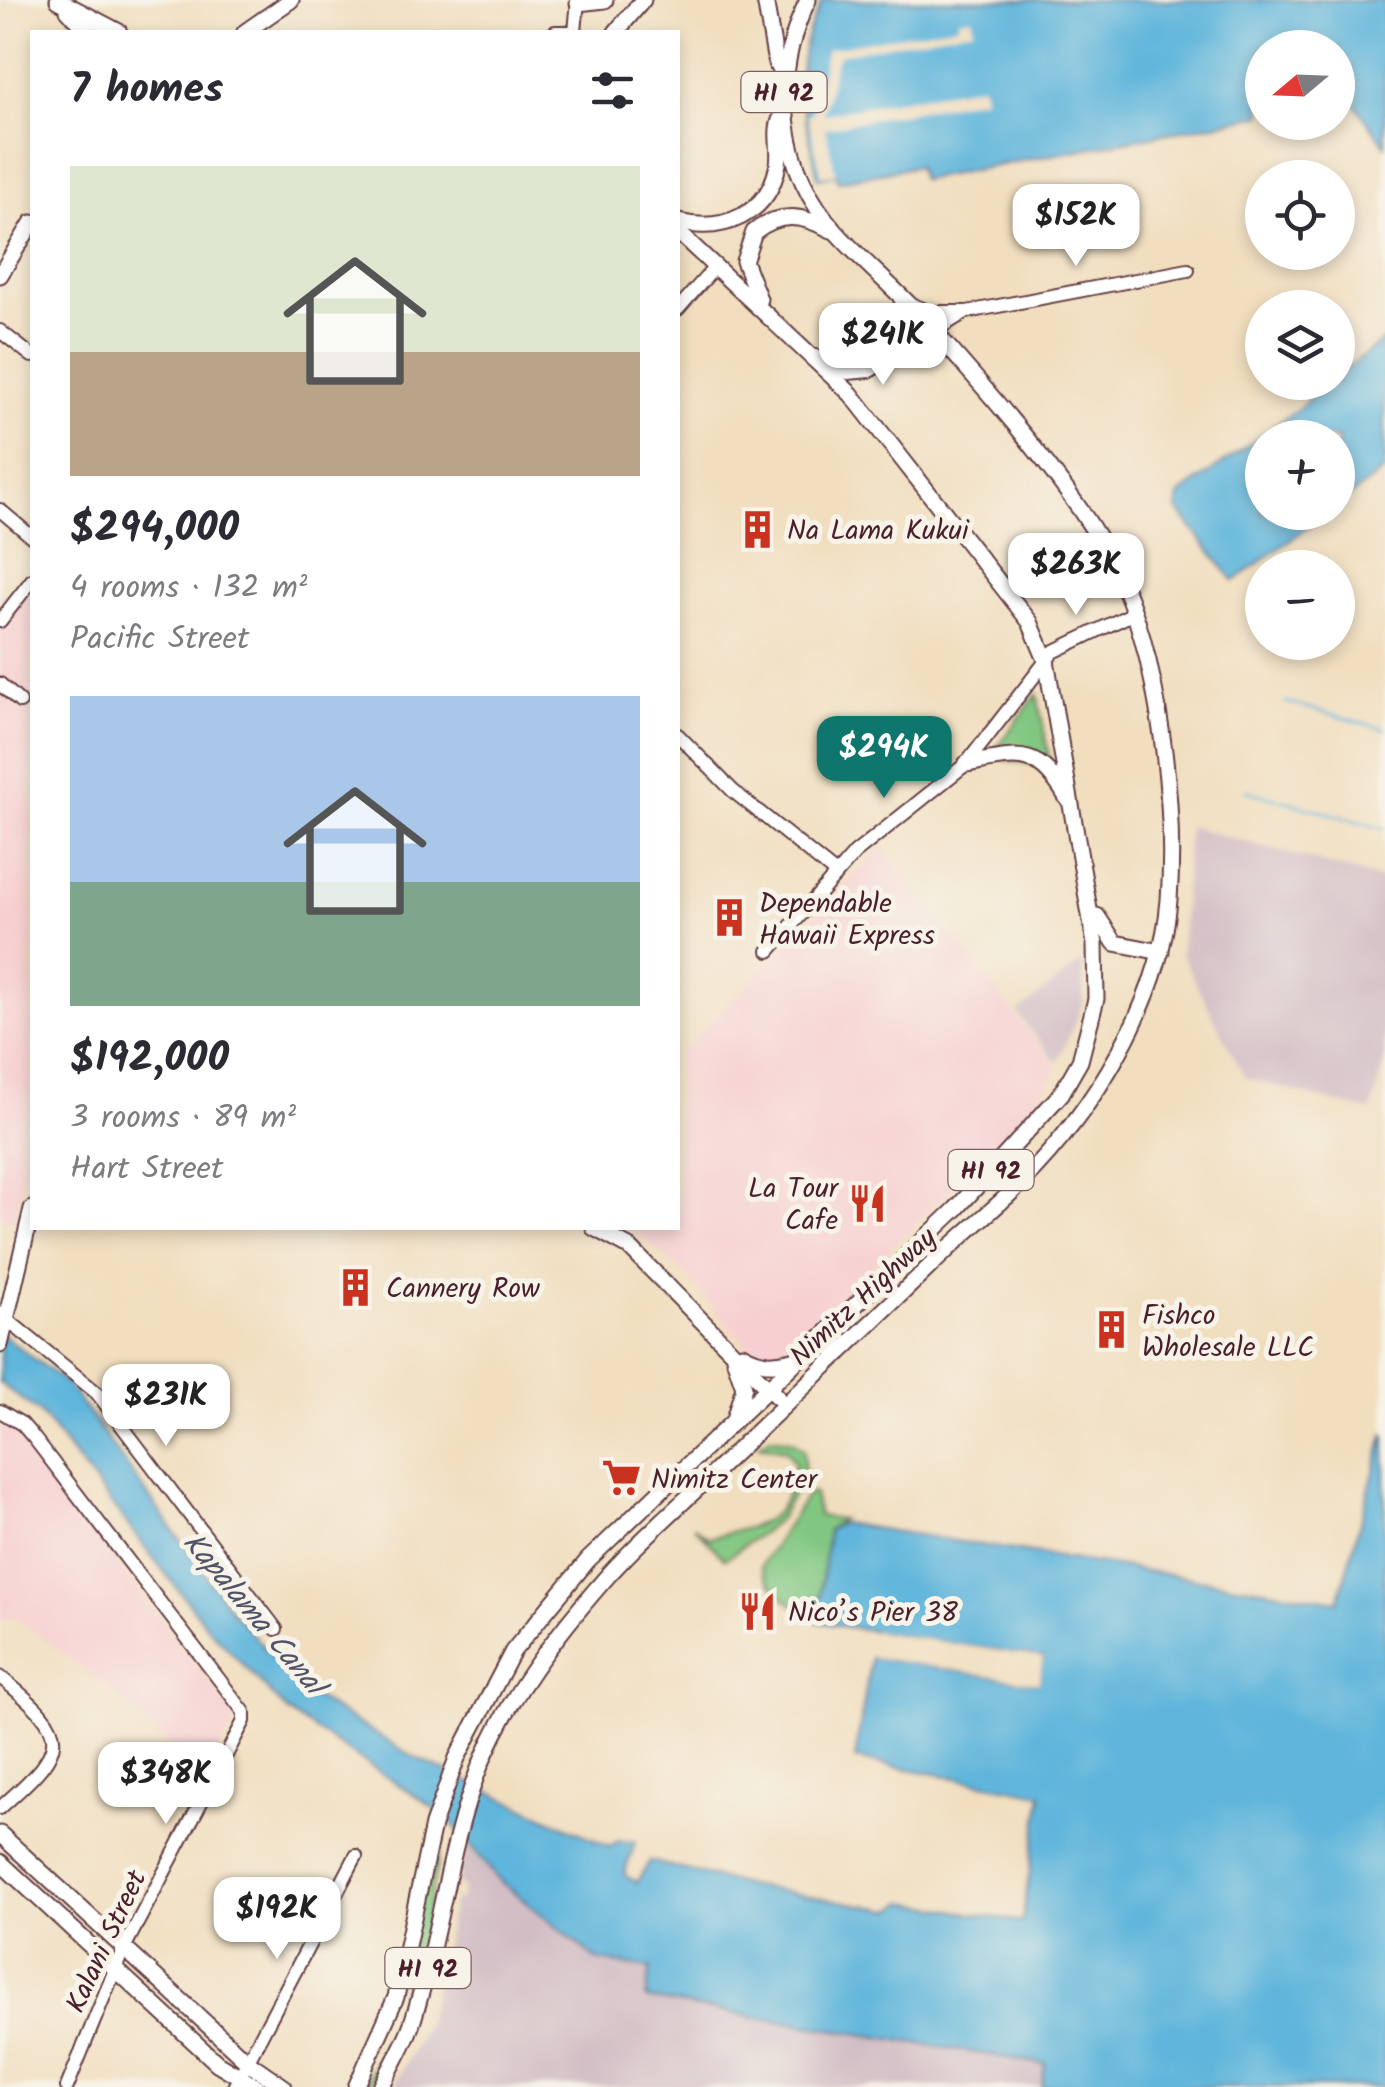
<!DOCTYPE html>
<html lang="en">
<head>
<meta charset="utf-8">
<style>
	body { margin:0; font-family:Kalam,sans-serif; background:#f7f7f7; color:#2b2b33; height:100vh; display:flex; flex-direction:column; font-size:38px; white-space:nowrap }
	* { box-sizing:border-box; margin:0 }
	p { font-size:32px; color:#7c7c81 }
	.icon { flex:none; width:55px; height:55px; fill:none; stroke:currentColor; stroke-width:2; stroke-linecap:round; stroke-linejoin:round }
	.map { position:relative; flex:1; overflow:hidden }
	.drawer { position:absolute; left:30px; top:30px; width:650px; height:1200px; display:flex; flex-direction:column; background:#fff; border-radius:0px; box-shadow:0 5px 15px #0003 }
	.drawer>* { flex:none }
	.needle { width:65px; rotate:251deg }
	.tools { position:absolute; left:1245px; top:30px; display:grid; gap:20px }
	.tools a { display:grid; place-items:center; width:110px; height:110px; border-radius:50%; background:#fff; box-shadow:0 5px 15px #0003; font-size:50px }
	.price { position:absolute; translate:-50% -85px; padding:0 22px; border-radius:20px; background:#fff; color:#222; font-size:32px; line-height:65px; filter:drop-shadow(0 2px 5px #0008) }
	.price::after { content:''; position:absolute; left:50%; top:60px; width:30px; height:22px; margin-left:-15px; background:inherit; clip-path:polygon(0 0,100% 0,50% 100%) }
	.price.on { background:#0f766e; color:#fff }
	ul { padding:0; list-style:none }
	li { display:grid; align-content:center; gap:20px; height:530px; padding:0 40px }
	li span { display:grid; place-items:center; height:310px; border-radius:0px; color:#555 }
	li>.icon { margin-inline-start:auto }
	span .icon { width:180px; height:180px; fill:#fffc; stroke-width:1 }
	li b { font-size:42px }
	h2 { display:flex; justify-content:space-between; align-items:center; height:120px; padding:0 40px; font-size:42px }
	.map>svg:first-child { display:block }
</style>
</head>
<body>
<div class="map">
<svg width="1385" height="2087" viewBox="0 0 1385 2087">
	<rect width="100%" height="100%" fill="#f7f3e8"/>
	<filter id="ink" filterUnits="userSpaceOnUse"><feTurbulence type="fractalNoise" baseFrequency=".01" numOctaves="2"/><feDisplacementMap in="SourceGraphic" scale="20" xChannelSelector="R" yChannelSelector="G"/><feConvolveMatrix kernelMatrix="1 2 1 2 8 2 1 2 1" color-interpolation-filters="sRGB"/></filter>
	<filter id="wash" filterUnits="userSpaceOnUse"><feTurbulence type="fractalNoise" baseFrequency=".0048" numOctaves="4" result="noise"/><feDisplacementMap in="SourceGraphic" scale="40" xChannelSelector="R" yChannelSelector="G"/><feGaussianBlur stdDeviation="2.25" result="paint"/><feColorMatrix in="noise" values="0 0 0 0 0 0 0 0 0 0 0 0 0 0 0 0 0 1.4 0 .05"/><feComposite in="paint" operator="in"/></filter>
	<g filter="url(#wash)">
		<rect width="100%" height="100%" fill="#f1debf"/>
		<!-- built -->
		<g fill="#f7cfd0">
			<polygon points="32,578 32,1139 14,1220 0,1217 0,592 10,599"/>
			<polygon points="882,847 1058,1068 1034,1102 949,1193 781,1353 752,1352 684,1273 632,1228 678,1228 678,1055"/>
			<polygon points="8,1423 237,1718 200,1785 182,1774 168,1744 116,1694 15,1617 0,1621 0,1424"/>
		</g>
		<!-- industrial -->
		<g fill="#d2bdc5">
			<polygon points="1188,826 1385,880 1385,1060 1371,1112 1245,1078 1181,954"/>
			<polygon points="1083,961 1083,1003 1057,1063 1017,1013"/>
			<polygon points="467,1846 499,1881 599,1961 651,1968 647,1999 1046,2064 1042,2087 392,2087 427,2023 454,1900 460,1901 463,1887 457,1885"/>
		</g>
		<!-- green -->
		<g fill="#81c781" stroke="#667356" stroke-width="2.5">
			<polygon points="1037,694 1051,767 990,757"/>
			<path d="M 770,1437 L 793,1441 L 804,1450 L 804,1474 L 791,1478 L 788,1485 L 795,1490 L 778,1521 L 725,1559 L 693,1526 L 709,1538 C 731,1531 773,1527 783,1503 C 788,1492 790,1476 795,1463 L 786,1450 L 759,1445 Z"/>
			<path d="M 808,1493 L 814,1493 L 818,1516 L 841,1519 L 828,1530 L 817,1618 C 796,1611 768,1588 761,1566 Z"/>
			<polygon points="437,1810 446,1817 411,2000 369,2087 363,2087 396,2017"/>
		</g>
		<!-- water -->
		<g fill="#5eb5db" stroke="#546a83" stroke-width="2.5">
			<path d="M 823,0 L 1385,0 L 1385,145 L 1350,98 L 1338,100 L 1338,48 L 1262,48 L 1262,115 L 921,180 L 917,166 L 838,181 L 836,174 L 818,178 C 805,105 785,70 823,0 Z"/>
			<polygon points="1385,339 1385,470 1338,505 1338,438 1262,438 1262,512 1327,513 1234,581 1177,509 1179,495 1297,410 1327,383 1338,382 1338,375"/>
			<polygon points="0,1333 67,1384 232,1611 301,1689 412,1756 610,1847 619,1841 635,1842 624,1875 637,1882 650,1861 740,1884 892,1910 905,1902 1022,1922 1042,1794 855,1759 871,1657 1038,1683 1043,1658 817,1622 828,1530 841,1523 1338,1601 1385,1433 1385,2087 1042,2087 1045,2064 646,1999 651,1968 599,1961 499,1880 446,1816 288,1712 210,1630 40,1413 0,1383"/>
		</g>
		<!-- pier -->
		<g fill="#f1debf">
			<polygon points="972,17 974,29 841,54 835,61 823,114 982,85 984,98 825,128 836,174 822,176 807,114 812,113 827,49 958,25 958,19"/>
			<polygon points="874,1631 1043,1658 1039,1683 871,1657 872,1652 1035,1677 1037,1662 874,1636"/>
		</g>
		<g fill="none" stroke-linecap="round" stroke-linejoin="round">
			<!-- stream -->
			<g stroke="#5eb5db" stroke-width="2.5">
				<polyline points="1286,702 1385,729"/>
				<polyline points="1245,790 1385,829"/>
			</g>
		</g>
	</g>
	<g filter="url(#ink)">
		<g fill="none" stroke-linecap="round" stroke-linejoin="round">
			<defs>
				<g id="minor">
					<polyline points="555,32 575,32"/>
					<polyline points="575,32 578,0"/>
					<polyline points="899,296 907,317 900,351"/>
					<polyline points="911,304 930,312 967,312 1188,270"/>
					<polyline points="678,309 715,267"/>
					<polyline points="0,331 32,356"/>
					<polyline points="816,356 848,373 870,371 964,313"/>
					<polyline points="0,510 32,537"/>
					<polyline points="0,621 32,580"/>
					<polyline points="0,684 20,702"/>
					<polyline points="678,735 733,791 836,874"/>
					<polyline points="769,951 855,853 966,764 1053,652 1134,613"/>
					<polyline points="0,1314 97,1393 276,1629"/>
					<polyline points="0,1411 22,1424 34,1438 244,1712 244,1721 123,1950 67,2087"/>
					<path d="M 0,1677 C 73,1735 69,1747 0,1808"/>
					<polyline points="234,2087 356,1856"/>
				</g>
				<g id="major">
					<polyline points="58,0 119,32"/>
					<polyline points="765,0 776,63 784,79"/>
					<polyline points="578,3 605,0"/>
					<polyline points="68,10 89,32"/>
					<polyline points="245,32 291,0"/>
					<polyline points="616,32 643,0"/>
					<path d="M 678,222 C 723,233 769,215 778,164 C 781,149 774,132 781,118"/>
					<polyline points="0,275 32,223"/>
					<path d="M 759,299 L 744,261 L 754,232 C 780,211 803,215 831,230"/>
					<path d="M 966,764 C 1019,755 1037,746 1067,798"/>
					<polyline points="1097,916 1115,943 1161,952"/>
					<polyline points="594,1228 629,1247 777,1397"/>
					<polyline points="0,1345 32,1209"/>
					<path d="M 742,1354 C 764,1367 777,1364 801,1358"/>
					<polyline points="734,1419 744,1387 735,1361"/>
					<polyline points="0,1834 248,2062 284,2087"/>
					<polyline points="0,1862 217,2063 257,2087"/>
					<polyline points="356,2087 396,1997 433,1825 457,1758 513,1651 588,1560 956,1209 1061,1094 1080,1061 1096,999 1095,944 1046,660 1030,622 851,394 678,232"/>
					<path d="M 381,2087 C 392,2065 406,2043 413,2020 C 440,1936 448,1847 480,1766 C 507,1698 557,1634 605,1579 C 640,1539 683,1503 721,1466 C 797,1394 872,1322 947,1250 C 971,1227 998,1206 1021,1183 C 1093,1111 1161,1002 1169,900 C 1176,807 1159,653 1116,569 C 1076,490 986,389 926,322 C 898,291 865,264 837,233 C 779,170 770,76 808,0"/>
				</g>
			</defs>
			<!-- minor casing -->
			<use href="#minor" stroke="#633c41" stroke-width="16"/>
			<!-- major casing -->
			<use href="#major" stroke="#633c41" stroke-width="19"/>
			<!-- minor -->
			<use href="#minor" stroke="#fff" stroke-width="12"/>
			<!-- major -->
			<use href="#major" stroke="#fff" stroke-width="15"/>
		</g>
	</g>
	<!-- icons -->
	<defs>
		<symbol id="building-bare" viewBox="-9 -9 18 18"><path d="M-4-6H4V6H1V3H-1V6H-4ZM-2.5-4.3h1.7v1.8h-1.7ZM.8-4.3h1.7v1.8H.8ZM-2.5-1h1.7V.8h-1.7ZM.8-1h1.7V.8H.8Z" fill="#c8321e" stroke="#f7f3e8" stroke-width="2.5" paint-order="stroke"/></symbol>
		<symbol id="restaurant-bare" viewBox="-9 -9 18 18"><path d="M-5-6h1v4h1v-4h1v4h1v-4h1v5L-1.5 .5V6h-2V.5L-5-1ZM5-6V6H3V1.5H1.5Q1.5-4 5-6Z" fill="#c8321e" stroke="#f7f3e8" stroke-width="2.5" paint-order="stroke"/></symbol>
		<symbol id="supermarket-bare" viewBox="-9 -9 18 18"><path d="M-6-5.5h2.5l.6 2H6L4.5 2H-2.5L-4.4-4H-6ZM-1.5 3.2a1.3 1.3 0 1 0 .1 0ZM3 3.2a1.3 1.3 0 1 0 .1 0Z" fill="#c8321e" stroke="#f7f3e8" stroke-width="2.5" paint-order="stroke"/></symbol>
	</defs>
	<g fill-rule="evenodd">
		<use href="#building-bare" x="730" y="502" width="55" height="55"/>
		<use href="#building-bare" x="702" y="890" width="55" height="55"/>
		<use href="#restaurant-bare" x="840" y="1176" width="55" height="55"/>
		<use href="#building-bare" x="328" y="1260" width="55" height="55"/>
		<use href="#building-bare" x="1084" y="1302" width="55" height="55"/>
		<use href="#supermarket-bare" x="594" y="1450" width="55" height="55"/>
		<use href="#restaurant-bare" x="730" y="1584" width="55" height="55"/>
	</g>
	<g text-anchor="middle" stroke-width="10" stroke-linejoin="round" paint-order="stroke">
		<!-- shield labels -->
		<g fill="#f7f3e8" stroke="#7e5f64" stroke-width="2.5">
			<rect x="741.5" y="72" width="85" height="40" rx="8"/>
			<rect x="948.5" y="1150" width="85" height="40" rx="8"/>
			<rect x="385.5" y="1948" width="85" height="40" rx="8"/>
		</g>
		<g font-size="25" font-weight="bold" fill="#4a1f2b">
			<text x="784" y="101">HI 92</text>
			<text x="991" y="1179">HI 92</text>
			<text x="428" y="1977">HI 92</text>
		</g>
		<!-- poi labels -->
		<g font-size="28" fill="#4a1f2b" stroke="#f7f3e8" text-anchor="start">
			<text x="787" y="539">Na Lama Kukui</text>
			<text x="759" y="912">Dependable<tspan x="759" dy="32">Hawaii Express</tspan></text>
			<text x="838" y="1197" text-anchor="end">La Tour<tspan x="838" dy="32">Cafe</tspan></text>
			<text x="386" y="1297">Cannery Row</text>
			<text x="1142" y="1324">Fishco<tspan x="1142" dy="32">Wholesale LLC</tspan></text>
			<text x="651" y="1488">Nimitz Center</text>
			<text x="788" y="1621">Nico’s Pier 38</text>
		</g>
		<!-- street labels -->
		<g font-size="28" fill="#4a1f2b" stroke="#f7f3e8">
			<text transform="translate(862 1296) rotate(-43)" y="10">Nimitz Highway</text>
			<text transform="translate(105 1941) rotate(-65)" y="10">Kalani Street</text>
		</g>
		<!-- water labels -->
		<g font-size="30" font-style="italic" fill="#515469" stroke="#f7f3e8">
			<text transform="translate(254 1613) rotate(50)" y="10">Kapalama Canal</text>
		</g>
	</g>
</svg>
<div class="tools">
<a><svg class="needle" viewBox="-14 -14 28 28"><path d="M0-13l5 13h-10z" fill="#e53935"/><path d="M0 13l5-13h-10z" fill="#7c7c81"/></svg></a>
<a><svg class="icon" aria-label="locate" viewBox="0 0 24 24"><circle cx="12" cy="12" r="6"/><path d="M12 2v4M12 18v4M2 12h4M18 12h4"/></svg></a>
<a><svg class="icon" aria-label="layers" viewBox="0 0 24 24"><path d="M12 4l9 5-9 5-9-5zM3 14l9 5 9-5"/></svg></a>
<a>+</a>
<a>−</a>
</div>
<b class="price" style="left:1076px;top:269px">$152K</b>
<b class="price" style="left:883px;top:388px">$241K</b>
<b class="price" style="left:1076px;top:618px">$263K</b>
<b class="price on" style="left:884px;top:801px">$294K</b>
<b class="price" style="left:166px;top:1449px">$231K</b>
<b class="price" style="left:166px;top:1827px">$348K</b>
<b class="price" style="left:277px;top:1962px">$192K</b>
<section class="drawer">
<h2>7 homes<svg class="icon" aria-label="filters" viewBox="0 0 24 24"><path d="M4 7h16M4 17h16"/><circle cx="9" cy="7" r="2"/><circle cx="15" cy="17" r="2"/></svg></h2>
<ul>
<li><span style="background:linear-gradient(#dfe7d0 60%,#b9a48a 0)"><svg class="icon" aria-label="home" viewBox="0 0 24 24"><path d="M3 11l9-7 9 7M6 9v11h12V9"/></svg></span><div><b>$294,000</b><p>4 rooms · 132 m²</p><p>Pacific Street</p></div></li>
<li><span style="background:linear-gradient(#a9c7e8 60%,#7fa58c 0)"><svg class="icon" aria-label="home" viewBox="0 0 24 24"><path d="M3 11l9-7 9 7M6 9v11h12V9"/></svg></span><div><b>$192,000</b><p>3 rooms · 89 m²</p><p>Hart Street</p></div></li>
</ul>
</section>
</div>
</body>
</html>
